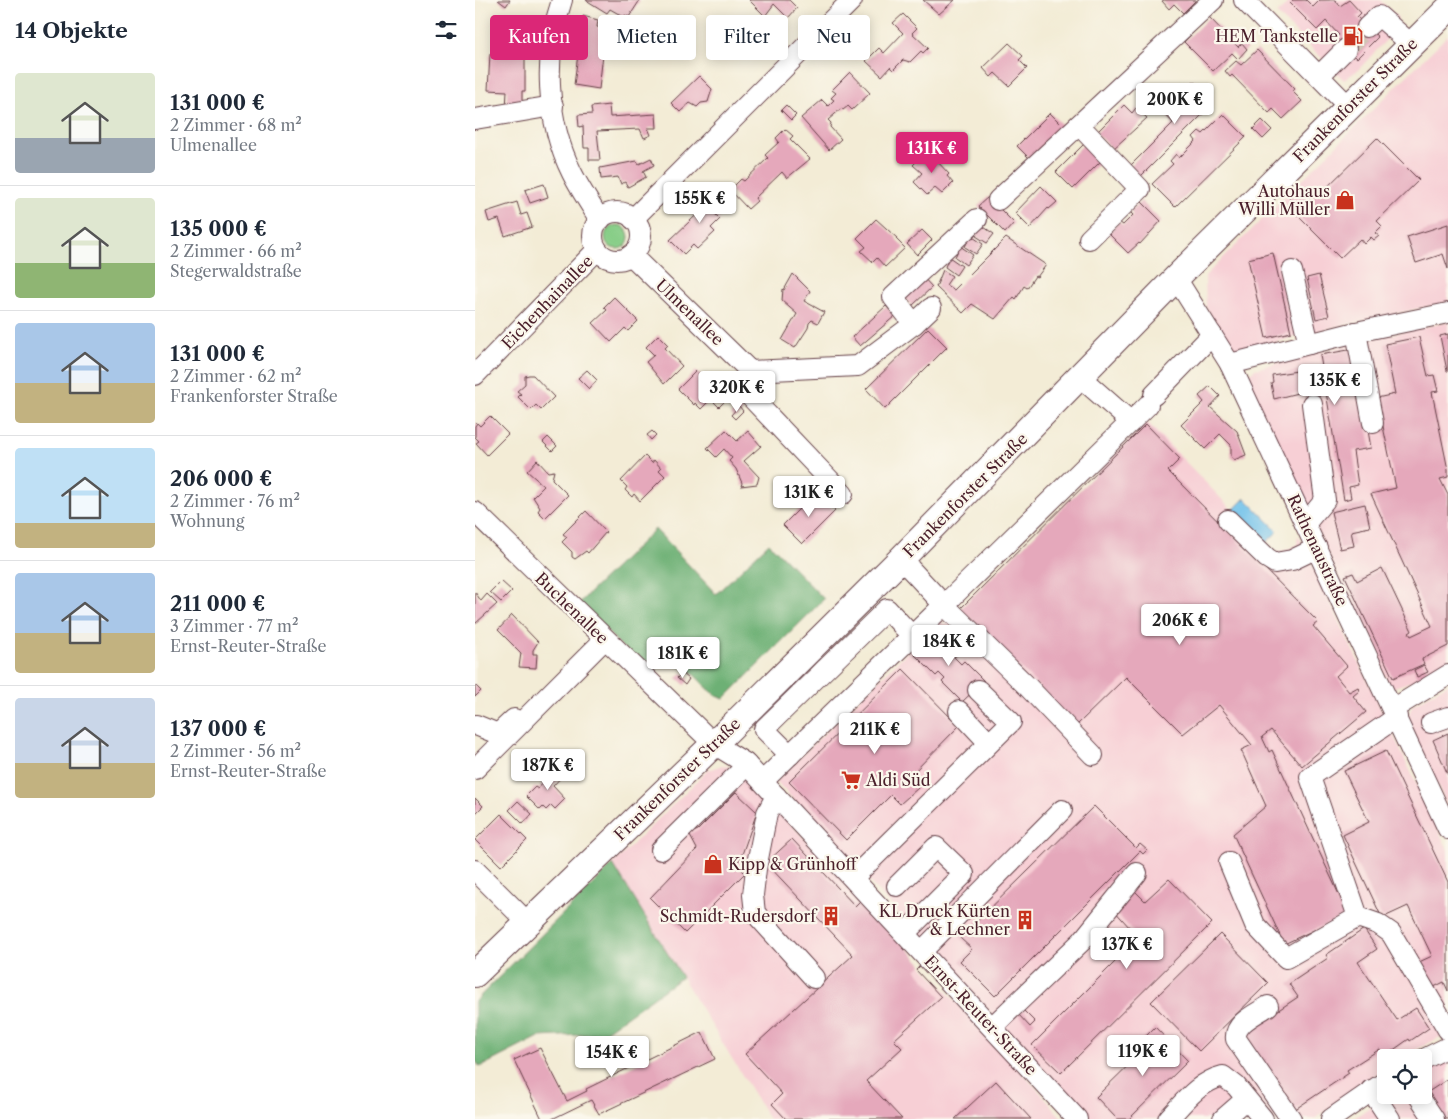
<!DOCTYPE html>
<html lang="de">
<head>
<meta charset="utf-8">
<style>
	body { margin:0; font-family:"Libre Caslon Text",serif; background:#f6f6f7; color:#1f2937; height:100vh; display:flex; flex-direction:column; font-size:19px; white-space:nowrap }
	* { box-sizing:border-box; margin:0 }
	p { font-size:16px; color:#747a83 }
	.icon { flex:none; width:28px; height:28px; fill:none; stroke:currentColor; stroke-width:2; stroke-linecap:round; stroke-linejoin:round }
	.map { position:relative; flex:1; overflow:hidden }
	.side { display:flex; flex-direction:column; background:#fff; width:475px }
	.side>* { flex:none }
	.banner { position:absolute; left:15px; top:15px; width:475px; height:45px; display:flex; gap:10px }
	.buttons { position:absolute; left:902px; top:1049px; display:grid; gap:10px }
	.buttons a { display:grid; place-items:center; width:55px; height:55px; border-radius:5px; background:#fff; box-shadow:0 2px 12px #0003; font-size:25px }
	.price { position:absolute; translate:-50% -42px; padding:0 11px; border-radius:5px; background:#fff; color:#222; font-size:16px; line-height:32px; filter:drop-shadow(0 1px 2px #0008) }
	.price::after { content:''; position:absolute; left:50%; top:30px; width:15px; height:11px; margin-left:-8px; background:inherit; clip-path:polygon(0 0,100% 0,50% 100%) }
	.price.current { background:#db2777; color:#fff }
	ul { padding:0; list-style:none }
	li { display:flex; align-items:center; gap:15px; height:125px; padding:0 15px }
	li+li { border-top:1px solid #e0e1e3 }
	li span { display:grid; place-items:center; flex:none; width:140px; height:100px; border-radius:5px; color:#555 }
	li>.icon { margin-inline-start:auto }
	span .icon { width:60px; height:60px; fill:#fffc; stroke-width:1 }
	li b { font-size:21px }
	h2 { display:flex; justify-content:space-between; align-items:center; height:60px; padding:0 15px; font-size:21px }
	.pill { padding:0 18px; border-radius:5px; background:#fff; box-shadow:0 2px 12px #0003; font-size:18px; line-height:45px }
	.pill.current { background:#db2777; color:#fff }
	main { display:flex; flex:1; min-height:0 }
	.map>svg:first-child { display:block }
</style>
</head>
<body>
<main>
<section class="side">
<h2>14 Objekte<svg class="icon" aria-label="filters" viewBox="0 0 24 24"><path d="M4 7h16M4 17h16"/><circle cx="9" cy="7" r="2"/><circle cx="15" cy="17" r="2"/></svg></h2>
<ul>
<li><span style="background:linear-gradient(#dfe7d0 65%,#9aa5b1 0)"><svg class="icon" aria-label="home" viewBox="0 0 24 24"><path d="M3 11l9-7 9 7M6 9v11h12V9"/></svg></span><div><b>131 000 €</b><p>2 Zimmer · 68 m²</p><p>Ulmenallee</p></div></li>
<li><span style="background:linear-gradient(#dfe7d0 65%,#8fb573 0)"><svg class="icon" aria-label="home" viewBox="0 0 24 24"><path d="M3 11l9-7 9 7M6 9v11h12V9"/></svg></span><div><b>135 000 €</b><p>2 Zimmer · 66 m²</p><p>Stegerwaldstraße</p></div></li>
<li><span style="background:linear-gradient(#a9c7e8 60%,#c2b280 0)"><svg class="icon" aria-label="home" viewBox="0 0 24 24"><path d="M3 11l9-7 9 7M6 9v11h12V9"/></svg></span><div><b>131 000 €</b><p>2 Zimmer · 62 m²</p><p>Frankenforster Straße</p></div></li>
<li><span style="background:linear-gradient(#bfe0f5 75%,#c2b280 0)"><svg class="icon" aria-label="home" viewBox="0 0 24 24"><path d="M3 11l9-7 9 7M6 9v11h12V9"/></svg></span><div><b>206 000 €</b><p>2 Zimmer · 76 m²</p><p>Wohnung</p></div></li>
<li><span style="background:linear-gradient(#a9c7e8 60%,#c2b280 0)"><svg class="icon" aria-label="home" viewBox="0 0 24 24"><path d="M3 11l9-7 9 7M6 9v11h12V9"/></svg></span><div><b>211 000 €</b><p>3 Zimmer · 77 m²</p><p>Ernst-Reuter-Straße</p></div></li>
<li><span style="background:linear-gradient(#c9d6e8 65%,#c2b280 0)"><svg class="icon" aria-label="home" viewBox="0 0 24 24"><path d="M3 11l9-7 9 7M6 9v11h12V9"/></svg></span><div><b>137 000 €</b><p>2 Zimmer · 56 m²</p><p>Ernst-Reuter-Straße</p></div></li>
</ul>
</section>
<div class="map">
<svg width="973" height="1119" viewBox="0 0 973 1119">
	<rect width="100%" height="100%" fill="#fbf7ec"/>
	<filter id="ink" filterUnits="userSpaceOnUse"><feTurbulence type="fractalNoise" baseFrequency=".02" numOctaves="2"/><feDisplacementMap in="SourceGraphic" scale="10" xChannelSelector="R" yChannelSelector="G"/><feConvolveMatrix kernelMatrix="1 2 1 2 8 2 1 2 1" color-interpolation-filters="sRGB"/></filter>
	<filter id="wash" filterUnits="userSpaceOnUse"><feTurbulence type="fractalNoise" baseFrequency=".0096" numOctaves="4" result="noise"/><feDisplacementMap in="SourceGraphic" scale="20" xChannelSelector="R" yChannelSelector="G"/><feGaussianBlur stdDeviation="1.12" result="paint"/><feColorMatrix in="noise" values="0 0 0 0 0 0 0 0 0 0 0 0 0 0 0 0 0 1.4 0 .05"/><feComposite in="paint" operator="in"/></filter>
	<g filter="url(#wash)">
		<rect width="100%" height="100%" fill="#f3ecd6"/>
		<!-- built -->
		<g fill="#f7cfd5">
			<polygon points="816,0 905,0 923,18 915,36 883,70 869,80 802,14"/>
			<polygon points="973,35 973,302 856,328 763,352 755,348 731,307 730,276"/>
			<polygon points="973,322 973,662 947,678 916,688 772,380 774,374 780,369 889,340"/>
			<polygon points="673,423 794,548 801,551 810,550 822,545 823,535 973,850 973,1033 927,1057 911,1058 911,1067 839,1119 614,1119 301,781 465,620 470,624"/>
			<polygon points="973,684 973,808 932,718 938,705"/>
			<polygon points="247,765 258,768 313,821 576,1104 575,1105 588,1119 294,1119 138,864 233,770"/>
			<polygon points="973,1060 973,1119 878,1119 911,1095 949,1095 949,1072"/>
		</g>
		<!-- green -->
		<circle fill="#87cd87" stroke="#687659" cx="142" cy="237" r="12"/>
		<!-- forest -->
		<g fill="#6db074" stroke="#5c6850">
			<path d="M 180,529 L 241,594 L 294,543 L 349,599 L 249,699 C 231,693 222,671 204,666 C 191,662 177,665 164,664 L 104,603 Z"/>
			<polygon points="138,864 207,977 127,1034 64,1037 5,1067 0,1060 0,1001"/>
		</g>
		<!-- water -->
		<polygon fill="#6fc1ea" stroke="#5c708a" points="770,498 803,531 791,543 758,510"/>
		<g id="blocks">
			<!-- building -->
			<g fill="#e5a8bb">
				<polygon points="23,0 35,0 31,6"/>
				<polygon points="111,0 165,0 154,17 150,15 149,17 135,9 132,13"/>
				<polygon points="274,0 314,0 322,8 313,18 299,4 290,16"/>
				<polygon points="448,0 480,0 464,14"/>
				<polygon points="689,0 721,0 708,13 699,4 694,9 687,1"/>
				<polygon points="818,0 831,0 838,7 845,0 860,0 865,6 874,0 886,13 882,17 903,37 882,58 860,38 864,35 851,21 842,30 815,3"/>
				<polygon points="428,14 442,28 437,33 453,48 448,53 446,51 435,62 428,60 418,70 415,67 407,76 391,61 404,48 409,53 428,33 418,23"/>
				<polygon points="108,16 123,20 122,27 180,42 178,49 130,37 124,89 99,85"/>
				<polygon points="734,17 763,47 767,43 772,49 763,59 757,53 738,71 709,42"/>
				<polygon points="263,20 273,30 270,32 275,37 259,55 242,40 239,41 237,35 245,27 250,32"/>
				<polygon points="35,42 50,43 50,91 47,91 47,106 31,109 32,91 13,90 15,54 34,53"/>
				<polygon points="534,43 548,56 544,60 552,68 534,86 520,73 516,77 508,68"/>
				<polygon points="782,50 820,89 817,91 827,101 808,119 798,109 794,113 757,75 755,77 750,71 761,61 766,65"/>
				<polygon points="375,72 395,93 377,110 373,106 368,110 367,108 353,120 356,123 355,127 366,139 354,150 326,118 347,100 353,106 359,100 356,98 361,93 357,90"/>
				<polygon points="224,76 237,89 233,102 226,103 222,107 215,103 205,112 196,103"/>
				<polygon points="719,81 729,91 724,97 737,100 735,107 665,177 655,166 698,123 688,112"/>
				<polygon points="134,105 135,117 181,114 182,128 173,128 176,135 169,138 165,129 122,131 125,160 114,160 114,148 109,148 108,126 104,127 103,115 117,114 116,107"/>
				<polygon points="311,105 321,115 316,120 306,110"/>
				<polygon points="649,105 657,113 661,108 672,118 638,149 621,133"/>
				<polygon points="575,113 588,126 555,159 542,146"/>
				<polygon points="748,114 771,137 700,207 677,184 698,164 695,161 701,154 704,158 721,141 718,137 724,131 728,134"/>
				<polygon points="787,120 797,130 788,139 778,129"/>
				<polygon points="310,129 318,136 315,139 335,159 312,178 307,172 280,198 282,201 273,209 255,190 266,179 269,181 293,158 290,155 304,142 301,138"/>
				<polygon points="902,138 944,180 902,221 907,226 900,233 904,236 899,240 896,237 889,244 885,239 865,258 815,208 820,203 814,197 824,187 830,193 835,188 843,196"/>
				<polygon points="609,144 626,161 598,189 581,172"/>
				<polygon points="455,148 464,157 461,160 474,174 472,176 478,183 467,194 460,188 452,195 439,182 447,173 438,165"/>
				<polygon points="176,158 179,165 168,171 171,177 153,187 150,182 146,184 143,177 126,179 125,168 162,161 164,164"/>
				<polygon points="69,184 73,197 55,203 50,190"/>
				<polygon points="232,186 250,204 239,213 245,219 236,228 240,232 222,249 218,245 209,254 195,240 234,203 224,193"/>
				<polygon points="566,186 582,202 574,209 573,208 555,228 540,213"/>
				<polygon points="513,197 539,223 530,233 503,206"/>
				<polygon points="666,201 686,221 665,244 664,243 653,253 633,233 644,222 648,225 658,215 655,212"/>
				<polygon points="42,202 46,215 52,213 57,227 30,236 24,219 14,222 11,212"/>
				<polygon points="401,219 422,238 421,239 430,248 410,267 402,258 398,262 386,251 391,247 382,238"/>
				<polygon points="973,224 973,269 968,254 941,263 932,237"/>
				<polygon points="506,225 519,234 512,243 501,236"/>
				<polygon points="447,230 457,240 442,255 432,244"/>
				<polygon points="495,235 508,244 501,254 490,247"/>
				<polygon points="531,238 571,265 562,277 560,276 552,288 549,286 541,299 539,297 520,319 497,304 488,313 461,287 468,270 477,276 471,285 479,290"/>
				<polygon points="485,246 498,255 491,265 480,257"/>
				<polygon points="798,253 816,332 791,338 773,259"/>
				<polygon points="474,257 487,266 481,275 470,267"/>
				<polygon points="318,274 335,291 329,301 349,312 343,323 337,320 334,323 333,328 320,348 307,340 322,314 307,301 308,289 309,290"/>
				<polygon points="844,275 854,316 841,319 832,278"/>
				<polygon points="447,276 457,287 437,306 427,295"/>
				<polygon points="139,297 163,321 153,331 150,328 136,342 118,323 132,310 129,307"/>
				<polygon points="411,306 420,316 385,346 377,337"/>
				<polygon points="453,328 472,347 410,409 391,389"/>
				<polygon points="973,334 973,371 972,371 965,336"/>
				<polygon points="183,335 193,345 190,348 207,366 189,384 171,362 179,355 171,347"/>
				<polygon points="944,337 953,376 959,375 963,391 957,392 973,470 973,477 965,479 973,495 973,646 947,659 949,664 918,678 870,576 878,573 882,581 907,568 937,631 934,633 936,636 957,626 896,494 921,488 902,398 920,394 910,344"/>
				<polygon points="879,349 896,448 878,451 883,485 874,487 876,498 869,500 850,386 799,399 796,383 798,382 797,375 847,367 845,355"/>
				<polygon points="112,370 122,380 114,389 103,378"/>
				<polygon points="221,371 241,390 244,387 254,397 244,407 236,399 226,409 220,403 219,405 203,389"/>
				<polygon points="54,375 58,375 79,397 66,410 61,405 56,410 43,397 46,394 42,391 50,384 50,376"/>
				<polygon points="735,386 745,396 735,407 762,431 771,455 759,460 756,456 756,445 745,434 730,449 706,425 729,402 724,396"/>
				<polygon points="264,406 268,411 260,419 256,415"/>
				<polygon points="15,416 33,434 12,455 1,443 4,441 0,437 0,426 2,423 5,426"/>
				<polygon points="671,424 705,459 693,471 843,622 838,626 872,666 861,676 874,692 883,687 884,691 878,696 891,712 827,766 796,730 787,737 794,752 797,750 873,914 809,944 758,834 791,806 766,750 777,745 744,705 708,734 651,677 602,725 486,608"/>
				<polygon points="251,430 262,441 273,431 286,446 269,461 284,477 282,484 266,486 267,483 261,469 254,461 257,458 249,449 241,457 232,448"/>
				<polygon points="177,431 181,435 176,440 172,435"/>
				<polygon points="73,437 82,446 77,451 68,442"/>
				<polygon points="170,456 177,463 179,460 186,468 184,470 190,476 165,501 159,494 157,497 150,490 152,487 146,481"/>
				<polygon points="62,460 73,472 79,471 77,479 93,495 70,518 63,511 65,508 58,497 69,486 52,471"/>
				<polygon points="341,492 360,511 327,544 308,525"/>
				<polygon points="890,504 895,527 876,531 879,546 865,549 856,512"/>
				<polygon points="111,511 131,532 113,553 111,551 100,559 97,557 97,552 87,542 92,537 88,534"/>
				<polygon points="26,581 37,591 26,602 15,592"/>
				<polygon points="0,592 6,601 12,594 22,604 0,624"/>
				<polygon points="37,615 63,642 58,650 58,654 62,654 61,668 44,667 46,653 23,630"/>
				<polygon points="461,632 483,654 479,657 486,664 489,661 509,681 487,702 467,682 470,679 464,673 461,676 439,654"/>
				<polygon points="949,665 953,672 942,677 939,670"/>
				<polygon points="428,669 484,726 434,777 443,788 425,804 416,795 371,840 314,782"/>
				<polygon points="207,673 214,679 210,685 202,678"/>
				<polygon points="0,685 6,691 0,697"/>
				<polygon points="973,733 973,775 958,740"/>
				<polygon points="911,751 973,882 973,991 969,982 957,988 942,963 957,956 933,906 907,918 868,835 894,822 869,771"/>
				<polygon points="82,765 90,773 78,786 90,799 80,809 76,805 71,810 68,807 65,810 51,796 60,787 63,789 68,783 66,781"/>
				<polygon points="261,792 282,812 265,860 258,861 270,873 210,933 175,898 222,849 214,834 223,830"/>
				<polygon points="0,798 8,806 0,814"/>
				<polygon points="43,801 57,814 48,824 34,810"/>
				<polygon points="619,806 661,848 665,844 672,850 668,854 665,851 520,996 485,961 497,949 485,938"/>
				<polygon points="26,814 52,840 26,866 0,840"/>
				<polygon points="317,839 380,906 387,899 447,964 441,970 466,997 419,1040 427,1048 391,1081 427,1119 311,1119 297,1104 307,1094 270,1054 378,955 291,863"/>
				<polygon points="694,879 737,923 586,1073 557,1045 664,938 638,909 658,889 670,901"/>
				<polygon points="889,929 902,949 883,962 922,1020 941,1008 954,1028 935,1041 934,1039 910,1056 905,1049 872,1070 874,1073 816,1112 766,1035 823,997 814,984 853,958 851,955"/>
				<polygon points="745,934 793,983 724,1051 676,1002"/>
				<polygon points="548,1010 560,1022 555,1027 543,1014"/>
				<polygon points="680,1027 713,1061 654,1119 642,1119 621,1097 673,1046 667,1040"/>
				<polygon points="227,1032 240,1059 124,1114 116,1100 77,1119 67,1119 39,1060 65,1048 92,1101 112,1091 111,1089"/>
				<polygon points="973,1079 973,1119 971,1119 953,1092"/>
				<polygon points="521,1081 556,1119 480,1119"/>
			</g>
		</g>
	</g>
	<g filter="url(#ink)">
		<use href="#blocks" fill-opacity="0" stroke="#633e45" stroke-width="1"/>
		<g fill="none" stroke-linecap="round" stroke-linejoin="round">
			<!-- minor-tunnel -->
			<polyline stroke="#d1c3b4" stroke-width="20" stroke-dasharray="20 10" stroke-linecap="butt" points="871,49 892,27"/>
			<defs>
				<g id="minor">
					<path d="M 87,0 C 68,55 71,121 97,173 C 105,189 115,204 125,220"/>
					<polyline points="769,0 874,107"/>
					<polyline points="892,27 904,16 936,44"/>
					<polyline points="844,76 871,49"/>
					<polyline points="0,119 78,106"/>
					<polyline points="604,125 665,189 614,239"/>
					<polyline points="523,200 738,0"/>
					<circle cx="142" cy="236" r="24"/>
					<polyline points="158,219 377,0"/>
					<polyline points="156,255 275,371 383,366 439,324 456,308"/>
					<polyline points="817,271 834,344"/>
					<polyline points="701,278 755,364 973,829"/>
					<polyline points="439,324 418,297 502,219"/>
					<polyline points="881,332 898,423"/>
					<polyline points="755,364 881,332 973,313"/>
					<polyline points="275,371 271,392 368,494"/>
					<polyline points="0,375 122,250"/>
					<polyline points="605,377 656,422"/>
					<polyline points="679,395 737,335"/>
					<polyline points="0,512 239,744 270,763 602,1119"/>
					<polyline points="753,520 792,558 800,563 817,560 842,548"/>
					<polyline points="830,524 850,500 837,404"/>
					<polyline points="426,559 469,605 673,405"/>
					<polyline points="918,709 973,675"/>
					<polyline points="484,711 514,743"/>
					<polyline points="956,723 973,717"/>
					<polyline points="1,725 23,734 39,719"/>
					<polyline points="315,755 289,729 412,609 436,635"/>
					<polyline points="0,769 130,639"/>
					<polyline points="288,781 469,605 553,687 618,755"/>
					<polyline points="301,796 292,813 281,869 278,895 280,913 339,978"/>
					<polyline points="186,850 272,765"/>
					<polyline points="754,862 780,925 811,958 883,917 903,924 916,933 973,1030"/>
					<polyline points="0,870 53,923"/>
					<polyline points="378,878 536,722 503,690"/>
					<polyline points="422,886 461,847 489,874 430,933"/>
					<polyline points="883,917 835,777 922,717"/>
					<polyline points="447,951 587,810"/>
					<path d="M 793,1006 C 781,1014 759,1023 761,1039 L 816,1119"/>
					<polyline points="517,1027 607,941 662,873"/>
					<polyline points="949,1059 973,1047"/>
					<polyline points="896,1090 915,1119"/>
					<polyline points="943,1095 959,1119"/>
					<path d="M 693,1119 C 710,1101 724,1082 748,1076 L 761,1086 L 788,1119"/>
					<polyline points="748,1119 771,1099"/>
					<polyline points="856,1119 911,1081"/>
				</g>
				<polyline id="major" points="0,974 239,744 426,559 701,278 973,9"/>
			</defs>
			<!-- minor casing -->
			<use href="#minor" stroke="#633e45" stroke-width="22"/>
			<!-- major casing -->
			<use href="#major" stroke="#633e45" stroke-width="28"/>
			<!-- minor -->
			<use href="#minor" stroke="#fff" stroke-width="20"/>
			<!-- major -->
			<use href="#major" stroke="#fff" stroke-width="26"/>
		</g>
	</g>
	<!-- icons -->
	<defs>
		<symbol id="fuel-bare" viewBox="-9 -9 18 18"><path d="M-5.5-6h7V0h2V4h1.3V-2.5L3-4.5l.8-.8L6-3V5H2.5V1h-1V6h-7ZM-4.2-4.7v3.2H.2V-4.7Z" fill="#c8321e" stroke="#fbf7ec" stroke-width="2.5" paint-order="stroke"/></symbol>
		<symbol id="shop-bare" viewBox="-9 -9 18 18"><path d="M-5-2.5h2.3a2.7 3.5 0 0 1 5.4 0H5L5.5 6h-11ZM-1.5-2.5h3a1.5 2.3 0 0 0-3 0Z" fill="#c8321e" stroke="#fbf7ec" stroke-width="2.5" paint-order="stroke"/></symbol>
		<symbol id="supermarket-bare" viewBox="-9 -9 18 18"><path d="M-6-5.5h2.5l.6 2H6L4.5 2H-2.5L-4.4-4H-6ZM-1.5 3.2a1.3 1.3 0 1 0 .1 0ZM3 3.2a1.3 1.3 0 1 0 .1 0Z" fill="#c8321e" stroke="#fbf7ec" stroke-width="2.5" paint-order="stroke"/></symbol>
		<symbol id="building-bare" viewBox="-9 -9 18 18"><path d="M-4-6H4V6H1V3H-1V6H-4ZM-2.5-4.3h1.7v1.8h-1.7ZM.8-4.3h1.7v1.8H.8ZM-2.5-1h1.7V.8h-1.7ZM.8-1h1.7V.8H.8Z" fill="#c8321e" stroke="#fbf7ec" stroke-width="2.5" paint-order="stroke"/></symbol>
	</defs>
	<g fill-rule="evenodd">
		<use href="#fuel-bare" x="864" y="22" width="28" height="28"/>
		<use href="#shop-bare" x="856" y="186" width="28" height="28"/>
		<use href="#supermarket-bare" x="362" y="766" width="28" height="28"/>
		<use href="#shop-bare" x="224" y="850" width="28" height="28"/>
		<use href="#building-bare" x="342" y="902" width="28" height="28"/>
		<use href="#building-bare" x="536" y="906" width="28" height="28"/>
	</g>
	<g text-anchor="middle" stroke-width="4.5" stroke-linejoin="round" paint-order="stroke">
		<!-- poi labels -->
		<g font-size="16" fill="#4a1f2b" stroke="#fbf7ec" text-anchor="end">
			<text x="863" y="42">HEM Tankstelle</text>
			<text x="855" y="197">Autohaus<tspan x="855" dy="18">Willi Müller</tspan></text>
			<text x="391" y="786" text-anchor="start">Aldi Süd</text>
			<text x="253" y="870" text-anchor="start">Kipp &amp; Grünhoff</text>
			<text x="535" y="917">KL Druck Kürten<tspan x="535" dy="18">&amp; Lechner</tspan></text>
			<text x="341" y="922">Schmidt-Rudersdorf</text>
		</g>
		<!-- street labels -->
		<g font-size="16" fill="#4a1f2b" stroke="#fbf7ec">
			<text transform="translate(880 100) rotate(-45)" y="6">Frankenforster Straße</text>
			<text transform="translate(72 302) rotate(-46)" y="6">Eichenhainallee</text>
			<text transform="translate(215 312) rotate(44)" y="6">Ulmenallee</text>
			<text transform="translate(490 495) rotate(-45)" y="6">Frankenforster Straße</text>
			<text transform="translate(843 550) rotate(65)" y="6">Rathenaustraße</text>
			<text transform="translate(97 608) rotate(44)" y="6">Buchenallee</text>
			<text transform="translate(202 779) rotate(-44)" y="6">Frankenforster Straße</text>
			<text transform="translate(506 1015) rotate(47)" y="6">Ernst-Reuter-Straße</text>
		</g>
	</g>
</svg>
<div class="buttons">
<a><svg class="icon" aria-label="locate" viewBox="0 0 24 24"><circle cx="12" cy="12" r="6"/><path d="M12 2v4M12 18v4M2 12h4M18 12h4"/></svg></a>
</div>
<b class="price" style="left:700px;top:125px">200K €</b>
<b class="price current" style="left:457px;top:174px">131K €</b>
<b class="price" style="left:225px;top:224px">155K €</b>
<b class="price" style="left:860px;top:406px">135K €</b>
<b class="price" style="left:262px;top:413px">320K €</b>
<b class="price" style="left:334px;top:518px">131K €</b>
<b class="price" style="left:705px;top:646px">206K €</b>
<b class="price" style="left:474px;top:667px">184K €</b>
<b class="price" style="left:208px;top:679px">181K €</b>
<b class="price" style="left:400px;top:755px">211K €</b>
<b class="price" style="left:73px;top:791px">187K €</b>
<b class="price" style="left:652px;top:970px">137K €</b>
<b class="price" style="left:668px;top:1077px">119K €</b>
<b class="price" style="left:137px;top:1078px">154K €</b>
<div class="banner">
<a class="pill current">Kaufen</a>
<a class="pill">Mieten</a>
<a class="pill">Filter</a>
<a class="pill">Neu</a>
</div>
</div>
</main>
</body>
</html>
